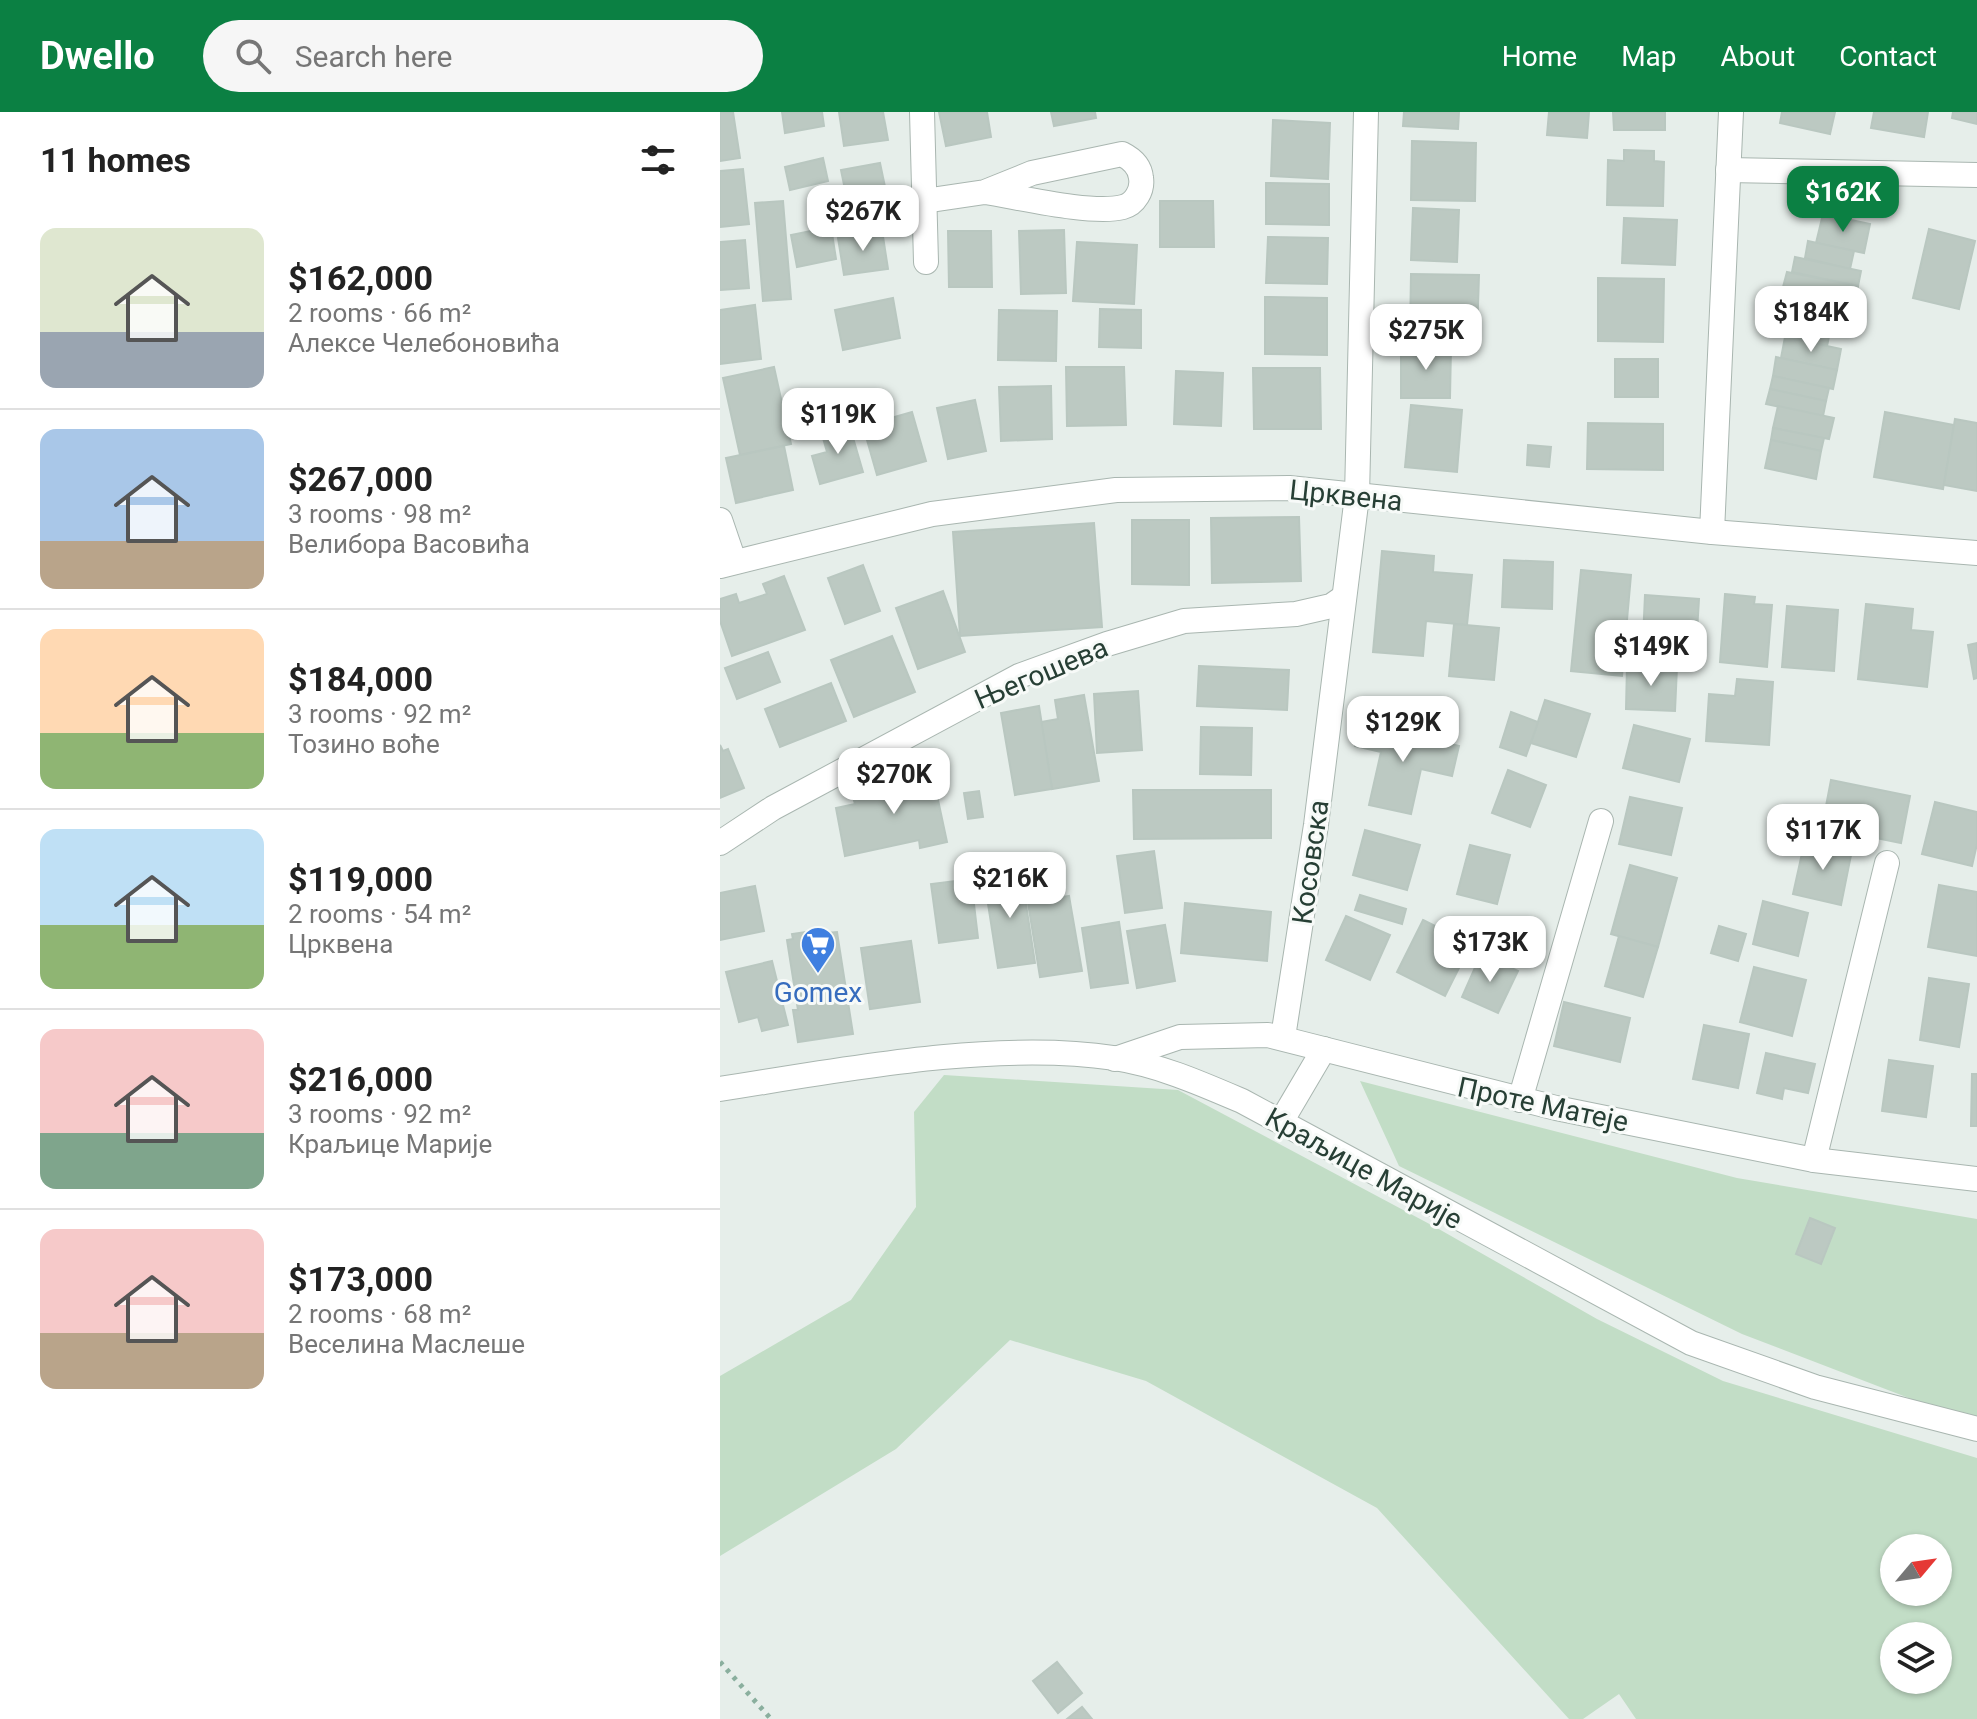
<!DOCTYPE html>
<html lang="en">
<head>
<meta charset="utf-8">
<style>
	body { margin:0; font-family:Roboto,sans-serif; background:#f6f6f6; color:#222; height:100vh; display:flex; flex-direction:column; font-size:30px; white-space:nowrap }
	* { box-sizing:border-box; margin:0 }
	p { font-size:26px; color:#767676 }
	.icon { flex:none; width:44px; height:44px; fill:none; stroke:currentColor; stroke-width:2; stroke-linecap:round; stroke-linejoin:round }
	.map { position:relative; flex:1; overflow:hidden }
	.panel { display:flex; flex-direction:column; background:#fff; width:720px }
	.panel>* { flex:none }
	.needle { width:52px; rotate:61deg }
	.buttons { position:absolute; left:1160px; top:1422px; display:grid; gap:16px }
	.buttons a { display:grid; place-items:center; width:72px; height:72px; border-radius:50%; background:#fff; box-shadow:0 2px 6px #0004; font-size:40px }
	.price { position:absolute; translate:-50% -68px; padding:0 18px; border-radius:16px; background:#fff; color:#222; font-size:26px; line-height:52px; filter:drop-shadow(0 2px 4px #0008) }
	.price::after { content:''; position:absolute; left:50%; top:48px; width:24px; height:18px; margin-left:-12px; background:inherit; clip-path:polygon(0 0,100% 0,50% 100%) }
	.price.selected { background:#0b8043; color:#fff }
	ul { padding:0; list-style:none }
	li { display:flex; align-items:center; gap:24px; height:200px; padding:0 40px }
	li+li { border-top:2px solid #e0e0e0 }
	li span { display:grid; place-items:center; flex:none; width:224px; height:160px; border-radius:16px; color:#555 }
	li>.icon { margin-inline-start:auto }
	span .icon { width:96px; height:96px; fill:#fffc; stroke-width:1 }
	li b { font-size:34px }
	h2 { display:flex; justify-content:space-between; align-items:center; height:96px; padding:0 40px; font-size:34px }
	header { display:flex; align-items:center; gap:48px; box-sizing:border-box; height:112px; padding:0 40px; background:#0b8043; color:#fff }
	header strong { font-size:38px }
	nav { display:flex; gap:44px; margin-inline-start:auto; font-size:28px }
	.search { width:560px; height:72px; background:#f6f6f6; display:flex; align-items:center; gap:20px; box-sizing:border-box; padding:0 28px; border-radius:44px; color:#767676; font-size:30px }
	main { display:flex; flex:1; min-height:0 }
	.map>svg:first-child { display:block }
</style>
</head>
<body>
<header>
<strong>Dwello</strong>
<div class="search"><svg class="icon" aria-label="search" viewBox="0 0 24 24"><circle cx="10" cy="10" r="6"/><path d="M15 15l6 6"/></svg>Search here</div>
<nav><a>Home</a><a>Map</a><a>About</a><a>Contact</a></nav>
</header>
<main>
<section class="panel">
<h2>11 homes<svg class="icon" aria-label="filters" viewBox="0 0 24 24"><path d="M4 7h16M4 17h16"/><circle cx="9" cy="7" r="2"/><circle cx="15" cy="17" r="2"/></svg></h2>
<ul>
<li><span style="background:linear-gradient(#dfe7d0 65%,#9aa5b1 0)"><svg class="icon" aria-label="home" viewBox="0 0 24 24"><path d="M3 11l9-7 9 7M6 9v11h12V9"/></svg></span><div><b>$162,000</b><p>2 rooms · 66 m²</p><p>Алексе Челебоновића</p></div></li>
<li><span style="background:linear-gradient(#a9c7e8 70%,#b9a48a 0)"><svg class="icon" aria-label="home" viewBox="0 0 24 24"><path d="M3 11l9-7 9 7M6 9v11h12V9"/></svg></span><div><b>$267,000</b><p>3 rooms · 98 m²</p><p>Велибора Васовића</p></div></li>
<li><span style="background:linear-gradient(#ffd9b3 65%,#8fb573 0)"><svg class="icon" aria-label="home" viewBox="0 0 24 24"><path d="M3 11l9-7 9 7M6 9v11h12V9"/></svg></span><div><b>$184,000</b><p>3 rooms · 92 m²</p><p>Тозино воће</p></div></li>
<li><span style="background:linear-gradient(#bfe0f5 60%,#8fb573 0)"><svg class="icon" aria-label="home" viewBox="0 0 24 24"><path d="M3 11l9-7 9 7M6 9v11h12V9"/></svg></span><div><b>$119,000</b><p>2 rooms · 54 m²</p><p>Црквена</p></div></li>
<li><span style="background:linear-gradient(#f6c9c9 65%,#7fa58c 0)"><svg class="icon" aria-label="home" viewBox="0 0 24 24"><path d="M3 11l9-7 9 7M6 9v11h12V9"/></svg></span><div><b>$216,000</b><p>3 rooms · 92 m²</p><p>Краљице Марије</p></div></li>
<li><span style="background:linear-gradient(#f6c9c9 65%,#b9a48a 0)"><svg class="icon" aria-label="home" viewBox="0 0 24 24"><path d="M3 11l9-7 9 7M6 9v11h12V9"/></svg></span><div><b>$173,000</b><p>2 rooms · 68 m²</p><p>Веселина Маслеше</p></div></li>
</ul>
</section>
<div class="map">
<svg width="1257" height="1607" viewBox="0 0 1257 1607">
	<rect width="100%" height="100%" fill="#e6eeea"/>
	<!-- green -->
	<g fill="#c2ddc6" fill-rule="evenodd">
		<path d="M 224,963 L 458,978 L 717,1116 L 877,1207 L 1003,1269 L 1257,1346 L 1257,1607 L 916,1607 L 899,1582 L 863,1607 L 849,1607 L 657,1396 L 426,1269 L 290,1228 L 176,1337 L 0,1444 L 0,1264 L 131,1188 L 196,1095 L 194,1000 ZM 1174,1436 L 1218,1436 L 1218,1480 L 1174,1480 ZM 1174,1524 L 1218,1524 L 1218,1568 L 1174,1568 Z"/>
		<polygon points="640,969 1017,1066 1257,1107 1257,1306 1220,1298 1022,1222 679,1054"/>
	</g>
	<!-- building -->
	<g fill="#bcc9c2" stroke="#b9c7c0" stroke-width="2">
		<polygon points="0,0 13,0 20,46 0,49"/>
		<polygon points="62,0 102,0 104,14 65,21"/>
		<polygon points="119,0 163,0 168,28 124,34"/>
		<polygon points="219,0 267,0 271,25 226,34"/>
		<polygon points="331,0 375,0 376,6 334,14"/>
		<polygon points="684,0 739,0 738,17 683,14"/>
		<polygon points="829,0 869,0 867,26 827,23"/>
		<polygon points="893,0 945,0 945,18 894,18"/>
		<polygon points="1062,0 1115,0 1110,22 1060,11"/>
		<polygon points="1154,0 1208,0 1204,25 1151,16"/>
		<polygon points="1233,0 1257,0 1257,12 1232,6"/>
		<polygon points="553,8 610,11 608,67 551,64"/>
		<polygon points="692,29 756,31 755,89 691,88"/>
		<polygon points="904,38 934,39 934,49 944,50 943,94 887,93 888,48 904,49"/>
		<polygon points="103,46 108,69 70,78 65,55"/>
		<polygon points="160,51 169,94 130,102 121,58"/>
		<polygon points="23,57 29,112 0,115 0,59"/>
		<polygon points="546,71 609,72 609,113 546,112"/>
		<polygon points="63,89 71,187 43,189 35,91"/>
		<polygon points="440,89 493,89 494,135 440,135"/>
		<polygon points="693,96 739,98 737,150 691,148"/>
		<polygon points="1103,102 1150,112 1144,141 1096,131"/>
		<polygon points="904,106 957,108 955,153 902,151"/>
		<polygon points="111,115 116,147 77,155 71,123"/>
		<polygon points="1209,117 1255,129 1239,197 1193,186"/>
		<polygon points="162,118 168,157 124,163 118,126"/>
		<polygon points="344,118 346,181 301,182 299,119"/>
		<polygon points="228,119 271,119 272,175 229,175"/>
		<polygon points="548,125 608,126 607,172 546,171"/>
		<polygon points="25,128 29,176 0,178 0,130"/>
		<polygon points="1088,129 1134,139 1130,157 1085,146"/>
		<polygon points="357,130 417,133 414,192 353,189"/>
		<polygon points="1075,145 1141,159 1138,174 1072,160"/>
		<polygon points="1067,160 1138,174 1135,190 1063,175"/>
		<polygon points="691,162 759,163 757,224 690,222"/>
		<polygon points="878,166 944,167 943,230 878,229"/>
		<polygon points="1074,177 1128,189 1124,208 1070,196"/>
		<polygon points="545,185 607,186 607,243 545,242"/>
		<polygon points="173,186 180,226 123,238 115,198"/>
		<polygon points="35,193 41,247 0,252 0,198"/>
		<polygon points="1061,195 1113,206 1107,234 1055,223"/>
		<polygon points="380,197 421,198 421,236 379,235"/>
		<polygon points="279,198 337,199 336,249 278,248"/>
		<polygon points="1065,225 1121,237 1117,258 1061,246"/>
		<polygon points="681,235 731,235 730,286 681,286"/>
		<polygon points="1056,245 1117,258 1113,277 1053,264"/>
		<rect x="895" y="247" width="43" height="38"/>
		<polygon points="54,255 71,332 20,343 3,266"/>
		<polygon points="346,255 404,255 406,313 347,314"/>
		<polygon points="533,256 600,256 601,317 534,317"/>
		<polygon points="456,259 503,261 501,314 454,312"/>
		<polygon points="1053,264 1109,276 1106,289 1050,277"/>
		<polygon points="331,274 332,327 281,329 279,275"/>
		<polygon points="1050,277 1106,289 1103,304 1046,292"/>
		<polygon points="255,288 266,339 228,347 217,296"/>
		<polygon points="691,293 742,298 737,360 685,355"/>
		<polygon points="1058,294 1114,306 1109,327 1053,316"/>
		<polygon points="192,300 206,349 157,363 143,314"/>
		<polygon points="1165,300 1234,313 1223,377 1154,365"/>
		<polygon points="1235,307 1257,311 1257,379 1224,373"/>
		<polygon points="868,311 943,312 943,358 867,357"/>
		<polygon points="129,312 143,360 100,372 92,344 107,340 101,319"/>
		<polygon points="1053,316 1104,326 1101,339 1051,328"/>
		<polygon points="1051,328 1101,339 1096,367 1045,356"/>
		<polygon points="808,333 831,335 829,355 807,353"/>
		<polygon points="64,334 73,378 16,391 6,346"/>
		<polygon points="579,405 581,469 492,471 491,406"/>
		<polygon points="412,408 469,408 469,473 412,472"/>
		<polygon points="374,411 382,515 240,524 233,420"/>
		<polygon points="662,439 714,444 713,460 752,463 747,513 706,509 703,544 653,540"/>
		<polygon points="784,448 833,450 832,497 782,495"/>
		<polygon points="143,453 160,499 125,512 108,466"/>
		<polygon points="861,458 911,463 902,564 851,559"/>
		<polygon points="64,464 85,518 12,544 0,509 0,487 16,482 19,491 47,482 43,472"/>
		<polygon points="223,479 245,540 198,557 176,496"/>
		<polygon points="1005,482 1035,485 1034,492 1052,493 1047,555 1000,550"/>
		<polygon points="925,483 979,487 975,552 922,548"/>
		<polygon points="1146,492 1193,497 1191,518 1213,520 1207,575 1138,567"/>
		<polygon points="1067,494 1118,498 1114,559 1062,555"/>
		<polygon points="734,512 779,516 774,568 729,564"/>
		<polygon points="172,524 195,580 134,605 111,548"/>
		<polygon points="1257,531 1257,566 1254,567 1248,533"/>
		<polygon points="48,540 60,570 17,587 5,556"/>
		<polygon points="907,553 957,555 955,599 906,597"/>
		<polygon points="479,554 569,558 567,598 477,594"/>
		<polygon points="1017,567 1053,570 1049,633 986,629 989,582 1015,584"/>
		<polygon points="111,571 126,609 60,635 45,597"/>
		<polygon points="418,579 422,638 377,641 374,582"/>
		<polygon points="364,583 379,669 332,677 321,610 338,607 335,588"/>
		<polygon points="825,588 870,602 856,645 811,631"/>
		<polygon points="319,594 332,677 295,683 281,601"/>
		<polygon points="791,600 818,610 806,644 780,635"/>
		<polygon points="641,610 739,634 732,664 701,657 691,702 649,693 661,640 635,634"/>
		<polygon points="914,613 970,627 959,670 903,656"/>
		<polygon points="481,615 532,616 531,663 480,662"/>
		<polygon points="0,633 3,639 8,637 24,676 0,686"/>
		<polygon points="211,655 227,730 200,736 199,728 125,744 116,696 135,692 133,685 154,681 152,675 185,668 183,661"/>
		<polygon points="788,658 826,673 810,715 772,701"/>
		<polygon points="1111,668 1190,684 1181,731 1102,715"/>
		<polygon points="413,678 551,678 551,726 414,727"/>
		<polygon points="259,679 263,705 248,707 244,681"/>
		<polygon points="910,685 962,696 951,743 899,732"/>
		<polygon points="1215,690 1257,700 1257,732 1252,754 1202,742"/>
		<polygon points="645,718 700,733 687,778 633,763"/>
		<polygon points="1085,728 1132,738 1121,793 1073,782"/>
		<polygon points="750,733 790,743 777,792 737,782"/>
		<polygon points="434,739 442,796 405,801 397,744"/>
		<polygon points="910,753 957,766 938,835 891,822"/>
		<polygon points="301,760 315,851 278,856 264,766"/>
		<polygon points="251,767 258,826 219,831 211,772"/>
		<polygon points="1219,773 1257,780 1257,844 1208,835"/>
		<polygon points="35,774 44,819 0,828 0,781"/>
		<polygon points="640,783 686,797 682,812 635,798"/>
		<polygon points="349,784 362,859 320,865 308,791"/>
		<polygon points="1043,789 1088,801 1078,844 1033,832"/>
		<polygon points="465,791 551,800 547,849 461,841"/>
		<polygon points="626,804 670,823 650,868 606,848"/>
		<polygon points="703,808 751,832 725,884 677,860"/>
		<polygon points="399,810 408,871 371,876 362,816"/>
		<polygon points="445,813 455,869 417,876 407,819"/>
		<polygon points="999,814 1026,822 1018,849 991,841"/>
		<polygon points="105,817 106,821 117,820 133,922 78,930 73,898 78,898 67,828 73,827 72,822"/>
		<polygon points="899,824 938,835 923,885 885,874"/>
		<polygon points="191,829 200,890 150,897 141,836"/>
		<polygon points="761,842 798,859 778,901 742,885"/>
		<polygon points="52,849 68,913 42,919 38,905 19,910 6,860"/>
		<polygon points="1034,855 1086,868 1072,924 1020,910"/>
		<polygon points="1209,866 1249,872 1239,935 1200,928"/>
		<polygon points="844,890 910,906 900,950 834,934"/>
		<polygon points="984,913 1029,922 1018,976 973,967"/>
		<polygon points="1046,941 1095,952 1088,981 1064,976 1062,987 1037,981"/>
		<polygon points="1169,948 1213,954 1206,1005 1162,999"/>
		<polygon points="1252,962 1257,962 1257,1014 1251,1014"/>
		<polygon points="1090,1106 1115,1116 1101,1152 1076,1142"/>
		<polygon points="337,1550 362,1581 338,1601 313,1569"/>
		<polygon points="362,1595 372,1607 347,1607"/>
	</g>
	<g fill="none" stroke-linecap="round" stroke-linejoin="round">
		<defs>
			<g id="minor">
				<polyline points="202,0 206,150"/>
				<polyline points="1008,58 1257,63"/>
				<path d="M 204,89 L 265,80 L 312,61 L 402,42 C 412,47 420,54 421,66 C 423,78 415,92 403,95 C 372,103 298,85 265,80"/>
				<polyline points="0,408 14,449"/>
				<polyline points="992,420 1011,0"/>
				<polyline points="0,454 212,402 396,378 569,376 992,420 1257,441"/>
				<polyline points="0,731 53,696 299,564 387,532 464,509 576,502 611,494 624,485"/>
				<polyline points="563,925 596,713 637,384 646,0"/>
				<polyline points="395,947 460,925 548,923 836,996 1094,1048 1257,1067"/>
				<path d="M 0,977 C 121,958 274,928 394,946 C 439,953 480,971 522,989 L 971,1231 L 1095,1275 L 1257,1317"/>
				<polyline points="800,988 881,709"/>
				<polyline points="561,1010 604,937"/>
				<polyline points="1094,1048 1167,751"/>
			</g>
		</defs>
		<!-- minor casing -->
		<use href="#minor" stroke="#a9b6b0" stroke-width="26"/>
		<!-- path -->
		<polyline stroke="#8aaf9e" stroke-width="5" stroke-dasharray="4 6" stroke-linecap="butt" points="0,1550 51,1607"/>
		<!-- minor -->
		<use href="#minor" stroke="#fff" stroke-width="24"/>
	</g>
	<!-- icons -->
	<defs>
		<symbol id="supermarket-pin" viewBox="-11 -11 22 30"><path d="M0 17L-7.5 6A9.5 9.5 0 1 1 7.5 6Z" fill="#3f7fe0" stroke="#f7faf8"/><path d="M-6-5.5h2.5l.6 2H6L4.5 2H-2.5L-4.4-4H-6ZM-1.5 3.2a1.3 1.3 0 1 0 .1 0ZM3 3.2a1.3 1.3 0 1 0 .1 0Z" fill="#fff"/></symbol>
	</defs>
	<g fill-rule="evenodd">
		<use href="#supermarket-pin" x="78" y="812" width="40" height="54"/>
	</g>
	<g text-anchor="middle" stroke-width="6" stroke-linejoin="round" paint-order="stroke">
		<!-- street labels -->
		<g font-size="28" fill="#273f35" stroke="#f7faf8">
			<text transform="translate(626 383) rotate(6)" y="10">Црквена</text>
			<text transform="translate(321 561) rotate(-23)" y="10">Његошева</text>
			<text transform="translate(590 750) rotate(-82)" y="10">Косовска</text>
			<text transform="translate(823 992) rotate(12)" y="10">Проте Матеје</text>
			<text transform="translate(644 1056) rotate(29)" y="10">Краљице Марије</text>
		</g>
		<!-- shop labels -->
		<g font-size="28" fill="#366cbe" stroke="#f7faf8">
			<text x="98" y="890">Gomex</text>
		</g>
	</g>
</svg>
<div class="buttons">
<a><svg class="needle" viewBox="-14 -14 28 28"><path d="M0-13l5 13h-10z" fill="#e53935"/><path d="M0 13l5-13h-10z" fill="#767676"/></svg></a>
<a><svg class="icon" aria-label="layers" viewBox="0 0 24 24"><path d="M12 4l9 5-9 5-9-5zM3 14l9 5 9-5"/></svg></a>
</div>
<b class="price selected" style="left:1123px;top:122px">$162K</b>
<b class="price" style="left:143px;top:141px">$267K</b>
<b class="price" style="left:1091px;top:242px">$184K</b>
<b class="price" style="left:706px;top:260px">$275K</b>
<b class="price" style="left:118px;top:344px">$119K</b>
<b class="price" style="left:931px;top:576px">$149K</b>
<b class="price" style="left:683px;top:652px">$129K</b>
<b class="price" style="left:174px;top:704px">$270K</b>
<b class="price" style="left:1103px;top:760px">$117K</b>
<b class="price" style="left:290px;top:808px">$216K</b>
<b class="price" style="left:770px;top:872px">$173K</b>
</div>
</main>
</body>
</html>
